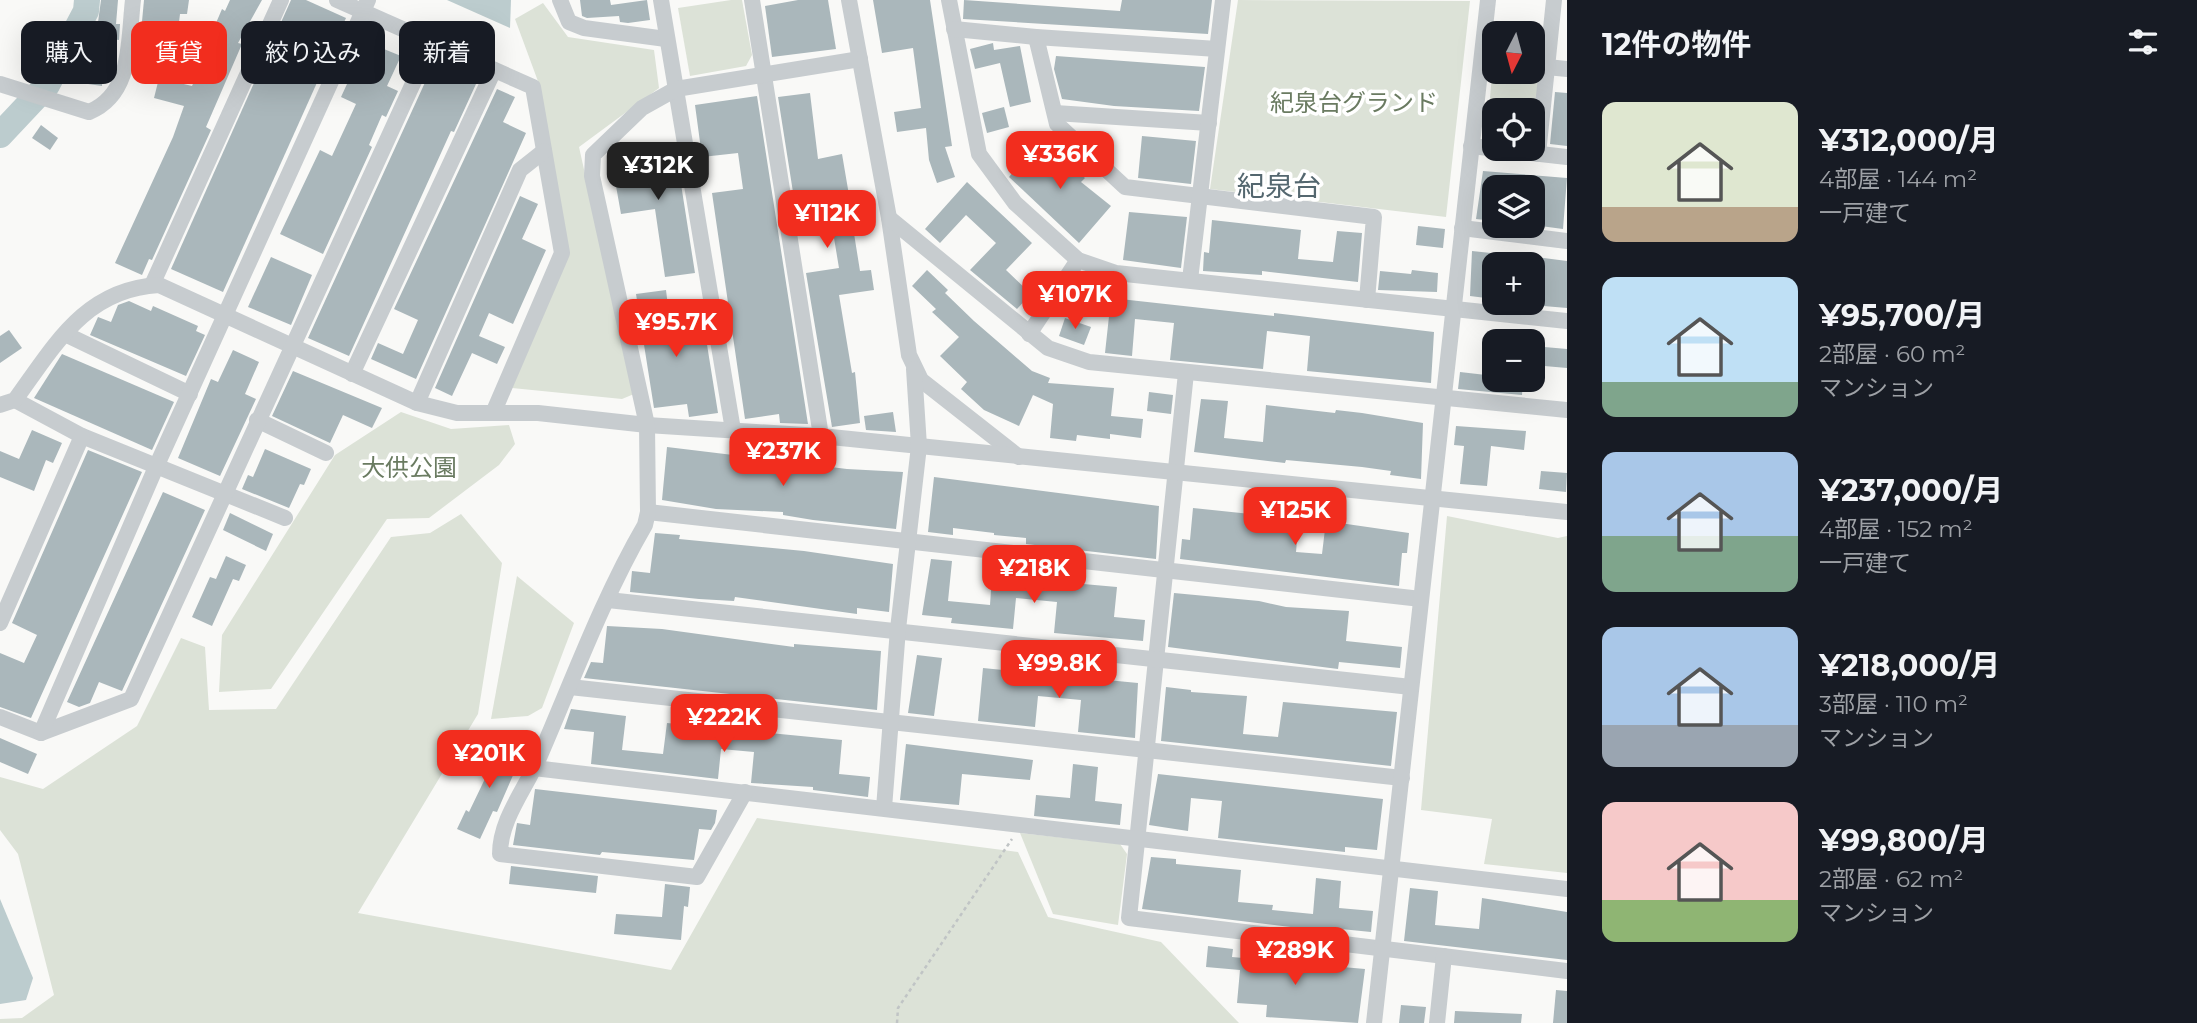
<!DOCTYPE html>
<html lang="ja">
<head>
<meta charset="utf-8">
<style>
	body { margin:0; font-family:Montserrat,"Noto Sans JP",sans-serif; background:#20242c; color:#f1f3f6; height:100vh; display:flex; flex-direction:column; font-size:26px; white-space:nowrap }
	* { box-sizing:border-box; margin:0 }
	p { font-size:23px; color:#9ea1a6 }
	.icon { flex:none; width:38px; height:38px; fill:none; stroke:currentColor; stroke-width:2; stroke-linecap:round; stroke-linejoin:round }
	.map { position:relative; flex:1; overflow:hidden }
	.panel { display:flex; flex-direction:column; background:#171b24; width:630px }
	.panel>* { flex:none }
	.banner { position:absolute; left:21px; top:21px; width:665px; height:63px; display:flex; gap:14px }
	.needle { width:46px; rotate:186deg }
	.fabs { position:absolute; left:1482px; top:21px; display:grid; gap:14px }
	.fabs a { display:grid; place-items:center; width:63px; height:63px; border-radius:14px; background:#171b24; box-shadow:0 7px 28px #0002; font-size:35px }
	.price { position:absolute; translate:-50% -60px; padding:0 16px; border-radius:14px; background:#f22d1e; color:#fff; font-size:23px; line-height:46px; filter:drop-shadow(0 2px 4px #0008) }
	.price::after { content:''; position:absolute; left:50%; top:42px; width:21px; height:16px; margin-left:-10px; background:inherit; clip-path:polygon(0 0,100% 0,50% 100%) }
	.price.selected { background:#222; color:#fff }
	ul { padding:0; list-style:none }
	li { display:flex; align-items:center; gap:21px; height:175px; padding:0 35px }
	li span { display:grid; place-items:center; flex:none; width:196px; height:140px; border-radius:14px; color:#555 }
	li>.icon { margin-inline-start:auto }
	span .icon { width:84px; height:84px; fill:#fffc; stroke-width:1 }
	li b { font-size:30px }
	h2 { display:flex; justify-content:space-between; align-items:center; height:84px; padding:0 35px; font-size:30px }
	.chip { padding:0 24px; border-radius:14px; background:#171b24; box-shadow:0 7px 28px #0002; font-size:24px; line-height:63px }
	.chip.selected { background:#f22d1e; color:#fff }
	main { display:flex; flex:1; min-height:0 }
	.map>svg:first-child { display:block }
</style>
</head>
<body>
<main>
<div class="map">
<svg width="1567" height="1023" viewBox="0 0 1567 1023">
	<rect width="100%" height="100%" fill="#f9f9f7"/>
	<!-- green -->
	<g fill="#dce2d7">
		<polygon points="731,0 742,0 752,55 746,66 690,76 678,8"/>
		<polygon points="1238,0 1470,1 1446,217 1210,189"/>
		<polygon points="543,3 568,37 654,50 659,88 579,147 634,394 622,399 512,388 567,255 539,84 515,19"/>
		<polygon points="1497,25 1543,28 1534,138 1533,110 1494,110 1494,134 1487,134 1494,51 1494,72 1533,72 1533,33 1496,33"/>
		<polygon points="133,51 163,55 129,73"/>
		<polygon points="401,412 451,429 509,425 515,444 499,465 429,518 387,519 271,689 219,692 222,635 335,455"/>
		<polygon points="461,514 502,563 478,714 358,913 671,970 757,818 1018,852 1048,917 1161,942 1239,1023 0,1023 0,1019 22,1018 54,995 18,854 0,830 0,777 43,789 137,726 181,638 205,647 209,710 276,709 391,537 430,533"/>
		<polygon points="1447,516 1558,538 1567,536 1567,873 1484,864 1492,819 1421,810"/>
		<polygon points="517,576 574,623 542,708 528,716 491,719"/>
		<polygon points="1020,833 1120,844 1127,854 1118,925 1053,914"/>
	</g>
	<!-- water -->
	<g fill="#bcccce">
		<polygon points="447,0 511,0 510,28"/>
		<polygon points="0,899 33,978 26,1000 0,1004"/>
	</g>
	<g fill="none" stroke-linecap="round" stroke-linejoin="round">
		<!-- river -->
		<polyline stroke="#bcccce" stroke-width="26" points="0,135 47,85 86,11 87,0"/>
	</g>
	<!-- building -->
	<g fill="#aab7bb">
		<polygon points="101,0 118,0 116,24 120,24 119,40 96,37"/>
		<polygon points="144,0 189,0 187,14 180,14 176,46 140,43"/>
		<polygon points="230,0 262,0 238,43 242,44 206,127 211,130 152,260 149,259 142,275 115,263 173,137 184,106 154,98 159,78 192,86 216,31 213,30 222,9 225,11"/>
		<polygon points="291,0 306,0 346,18 223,292 171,269"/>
		<polygon points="580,0 610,0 611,5 647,0 650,20 628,23 620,22 619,16 587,18 582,16"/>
		<polygon points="798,0 828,0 836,49 772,57 765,6"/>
		<polygon points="873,0 930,0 952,146 945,147 955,177 937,183 929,160 926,128 897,132 894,112 921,108 913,48 882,53"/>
		<polygon points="964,0 1120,11 1122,0 1212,0 1208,34 963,19"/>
		<polygon points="82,43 103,45 102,86 81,83"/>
		<polygon points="993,43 994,50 1020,46 1031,102 1010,107 1000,63 975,69 970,49"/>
		<polygon points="374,45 401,56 387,86 398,91 386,117 382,115 369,145 372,147 323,254 280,234 320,150 332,156 356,104 341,97 353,71 361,74"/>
		<polygon points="1056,56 1205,67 1199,111 1114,106 1062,99 1054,69"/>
		<polygon points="433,65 476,84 454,132 451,131 349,356 308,338"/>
		<polygon points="497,89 515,97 503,122 526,133 416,379 371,359 378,343 403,354 418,320 394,309"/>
		<polygon points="1555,92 1567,93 1567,146 1550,144"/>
		<polygon points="810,93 818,159 842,154 850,201 859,200 862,220 852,221 860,271 871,270 874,290 839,295 852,373 855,372 860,423 832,427 806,273 839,268 831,220 798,224 778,97"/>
		<polygon points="757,96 808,424 780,423 779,414 745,419 712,193 743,189 738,153 702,157 695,105"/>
		<polygon points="1004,107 1009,127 987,133 982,113"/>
		<polygon points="41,125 58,138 50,150 32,138"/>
		<polygon points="1142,136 1196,141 1191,184 1138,178"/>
		<polygon points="1040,140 1046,165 1049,144 1085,178 1081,182 1111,206 1079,243 1009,177"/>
		<polygon points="675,146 695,273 665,277 655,209 621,214 611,158"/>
		<polygon points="1483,171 1567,178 1563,229 1533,225 1533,187 1494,187 1494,221 1476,219"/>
		<polygon points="967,182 1032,243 1006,270 1031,294 1017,309 970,270 996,243 966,215 940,243 925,229"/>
		<polygon points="520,196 538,204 522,239 546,250 513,324 489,313 479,336 505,347 497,364 472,353 452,396 435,388"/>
		<polygon points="1129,212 1187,217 1181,268 1123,260"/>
		<polygon points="1212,220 1301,230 1298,259 1333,262 1337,231 1362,233 1358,282 1262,271 1262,275 1203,271 1204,252 1209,253"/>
		<polygon points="1418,226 1445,229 1443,248 1416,245"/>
		<polygon points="1472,251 1519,256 1518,264 1494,264 1494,299 1470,296"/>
		<polygon points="271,257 312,275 291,325 248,307"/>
		<polygon points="1536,257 1567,261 1567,308 1532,305"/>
		<polygon points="927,270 948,290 945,293 974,321 1032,371 1050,378 1048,383 1114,388 1111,416 1143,419 1141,438 1110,434 1110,439 1077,435 1076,441 1050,438 1053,404 1033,395 1019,426 984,410 961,389 967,382 940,356 959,337 932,312 936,309 912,286"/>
		<polygon points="1412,270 1438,273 1437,292 1378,290 1380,271 1411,274"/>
		<polygon points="666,290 671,331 704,326 718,413 689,417 687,404 654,408 636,294"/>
		<polygon points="1111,298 1274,316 1274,313 1434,332 1431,383 1307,371 1310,336 1267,331 1263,369 1170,360 1174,323 1135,319 1132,356 1105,353"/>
		<polygon points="129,301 151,311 153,306 198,326 196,331 205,335 186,376 90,335 98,317 111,322 118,305"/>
		<polygon points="1065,318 1091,327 1084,345 1059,336"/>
		<polygon points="9,330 22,348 0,363 0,336"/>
		<polygon points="1533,346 1567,349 1567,368 1533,365"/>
		<polygon points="233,350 259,362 245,394 256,399 220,476 178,458 211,379 218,382"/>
		<polygon points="62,354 174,402 152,450 34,398"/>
		<polygon points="293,371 382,408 372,428 343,415 330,443 272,416"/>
		<polygon points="1460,372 1486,375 1486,380 1523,380 1522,395 1458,389"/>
		<polygon points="1149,392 1173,395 1171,414 1147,411"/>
		<polygon points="1201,399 1228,401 1224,438 1263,442 1266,405 1335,413 1336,410 1362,413 1423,423 1421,479 1390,475 1391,471 1362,467 1286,460 1285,463 1194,452"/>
		<polygon points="893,412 896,432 866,430 864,416"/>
		<polygon points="1456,426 1526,431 1524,450 1491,446 1487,486 1460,484 1464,446 1454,445"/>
		<polygon points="32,430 62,443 53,463 46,460 34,491 0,477 0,451 19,459"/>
		<polygon points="667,447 847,469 903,472 896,529 813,520 783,515 783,512 716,509 662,500"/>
		<polygon points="265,449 311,469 304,485 300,484 289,508 242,489 248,475 253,477"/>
		<polygon points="88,450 142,472 31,718 0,707 0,653 24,663 37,635 12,623"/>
		<polygon points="1541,471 1567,473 1566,492 1539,489"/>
		<polygon points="934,477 1159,506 1156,559 1026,544 1026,538 994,535 994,533 953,528 953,535 928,532"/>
		<polygon points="163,492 205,510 122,691 99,682 90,703 79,707 67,702"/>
		<polygon points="1193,508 1299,519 1296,552 1322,554 1326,521 1409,533 1407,553 1402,553 1399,586 1180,559 1182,539 1190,540"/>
		<polygon points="230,513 273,534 266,551 223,530"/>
		<polygon points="655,533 680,535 679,539 804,551 893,564 889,612 857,608 857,614 735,597 734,601 699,599 630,592 632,571 650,573"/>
		<polygon points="226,556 246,565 239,581 233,579 212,626 192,617 210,577 216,579"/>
		<polygon points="931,559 952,561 948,601 990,605 992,576 1117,587 1114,617 1145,620 1143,641 1054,633 1057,602 1016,598 1013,629 951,623 952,618 922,615"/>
		<polygon points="1174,593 1259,601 1286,607 1349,611 1346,641 1402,647 1400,668 1339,662 1338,669 1168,647"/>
		<polygon points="607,626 662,629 794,647 794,644 881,651 877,710 584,678 591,662 603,663"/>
		<polygon points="917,655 942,658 934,716 908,713"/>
		<polygon points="983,668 1138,683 1135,738 1078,732 1081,700 1038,696 1035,727 978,721"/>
		<polygon points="1166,687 1191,690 1191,692 1247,696 1243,734 1278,737 1283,702 1397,712 1391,766 1161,741"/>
		<polygon points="571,709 626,716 622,750 663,754 667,723 842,740 839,774 870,777 868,797 813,790 813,787 751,783 754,752 721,749 718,779 591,764 594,732 564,729"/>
		<polygon points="0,738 37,754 28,774 0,762"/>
		<polygon points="490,738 513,748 504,768 514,773 497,812 493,811 480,839 457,829 466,810 469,812 493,762 481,757"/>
		<polygon points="906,744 1033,760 1030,780 962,774 959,805 900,800"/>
		<polygon points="1073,764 1098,767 1095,801 1122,804 1120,825 1034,816 1036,795 1070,798"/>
		<polygon points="1158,774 1383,799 1377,850 1345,847 1345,852 1218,838 1222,801 1191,798 1188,831 1149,825"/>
		<polygon points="535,789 717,810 715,823 711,830 699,829 694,860 602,852 600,855 513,845 517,823 530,825"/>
		<polygon points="1151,857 1176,859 1176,864 1241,870 1238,902 1273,905 1272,910 1313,914 1316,878 1341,881 1339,908 1373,911 1371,932 1341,929 1340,933 1142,909"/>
		<polygon points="511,866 598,876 596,893 509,884"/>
		<polygon points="665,884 690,887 688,907 684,906 681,940 614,934 616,914 662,917"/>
		<polygon points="1410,888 1438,891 1435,925 1479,929 1482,898 1567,912 1567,960 1404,941"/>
		<polygon points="1208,946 1233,949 1232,957 1365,969 1358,1023 1266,1017 1267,1005 1237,1003 1240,970 1206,967"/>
		<polygon points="1556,990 1567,991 1567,1023 1553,1023"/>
		<polygon points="1401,1005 1426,1007 1424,1023 1399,1023"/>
		<polygon points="1455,1011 1522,1014 1521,1023 1454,1023"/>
	</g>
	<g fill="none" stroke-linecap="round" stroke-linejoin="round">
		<!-- path -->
		<polyline stroke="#c0c4c5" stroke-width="2.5" stroke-dasharray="3.5 3.5" stroke-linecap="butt" points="897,1023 898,1008 1012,839"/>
		<!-- minor -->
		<g stroke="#c7cccf" stroke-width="16">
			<polyline points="337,0 533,87 562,253 494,411"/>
			<polyline points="560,0 569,22 584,28 666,39"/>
			<polyline points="661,0 733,430"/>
			<polyline points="752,0 821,436"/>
			<polyline points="849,0 889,218 909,355 921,380 1019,457"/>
			<polyline points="949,0 979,154 1015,203 1078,260 1116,273 1567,321"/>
			<polyline points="954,29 1036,37"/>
			<polyline points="1217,49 1036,37 1057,124 1125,187 1374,217 1367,300"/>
			<polyline points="1547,67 1567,69"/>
			<path d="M 0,84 L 89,112 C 133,94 128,41 133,0"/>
			<polyline points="1055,113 1209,123"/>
			<polyline points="1471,146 1567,157"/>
			<polyline points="1538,154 1554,0"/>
			<polyline points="889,218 1048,348 1089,362 1567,410"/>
			<polyline points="1462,228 1567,241"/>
			<polyline points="1190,280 1223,0"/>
			<polyline points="152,285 281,0"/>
			<polyline points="65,334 190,394"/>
			<polyline points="1029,334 1078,260"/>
			<polyline points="1186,373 1129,918 1567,971"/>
			<polyline points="352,374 494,70"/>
			<polyline points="15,400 82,436 285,518"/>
			<polyline points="417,403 520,170 544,151"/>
			<path d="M 0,405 L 15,400 C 55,345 85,289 159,285 L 417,403 L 457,413 L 538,413 L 647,425 L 821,436 L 1567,512"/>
			<polyline points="257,420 326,453"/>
			<polyline points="648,512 1421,599"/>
			<polyline points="608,600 1411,687"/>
			<polyline points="0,623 82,436"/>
			<polyline points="570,687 1402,778"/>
			<polyline points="0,717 41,733 131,699 432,42"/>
			<polyline points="41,733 156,467 368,0"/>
			<polyline points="534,768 1567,889"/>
			<path d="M 745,792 L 697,877 L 500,854 C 500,820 524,791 538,760 C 572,682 602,599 645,525 L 648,512 L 647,425 L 592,176 L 593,155 L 642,108 L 676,89 L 860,59"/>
			<polyline points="884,808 898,629 919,446 914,369"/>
			<polyline points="1374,1023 1488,0"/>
			<polyline points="1437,1023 1444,956"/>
		</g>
	</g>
	<g text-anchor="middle" stroke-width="7" stroke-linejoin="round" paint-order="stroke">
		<!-- park labels -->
		<g font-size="24" fill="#6a7b61" stroke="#fff">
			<text x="1354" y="111">紀泉台グランド</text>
			<text x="409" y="476">大供公園</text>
		</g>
		<!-- quarter labels -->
		<g font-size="28" fill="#54676f" stroke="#fff">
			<text x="1279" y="196">紀泉台</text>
		</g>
	</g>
</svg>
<div class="fabs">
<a><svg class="needle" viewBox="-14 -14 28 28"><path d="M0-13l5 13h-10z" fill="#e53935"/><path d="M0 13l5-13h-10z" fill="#9ea1a6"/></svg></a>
<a><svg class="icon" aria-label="locate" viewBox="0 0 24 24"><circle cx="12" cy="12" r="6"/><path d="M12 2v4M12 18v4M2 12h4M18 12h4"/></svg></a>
<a><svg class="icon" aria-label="layers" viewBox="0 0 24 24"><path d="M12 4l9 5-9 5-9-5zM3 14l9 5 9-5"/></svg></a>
<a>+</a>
<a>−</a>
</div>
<b class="price" style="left:1060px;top:191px">¥336K</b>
<b class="price selected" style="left:658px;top:202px">¥312K</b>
<b class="price" style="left:827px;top:250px">¥112K</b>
<b class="price" style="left:1075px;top:331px">¥107K</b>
<b class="price" style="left:676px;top:359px">¥95.7K</b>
<b class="price" style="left:783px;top:488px">¥237K</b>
<b class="price" style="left:1295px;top:547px">¥125K</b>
<b class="price" style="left:1034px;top:605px">¥218K</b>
<b class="price" style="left:1059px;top:700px">¥99.8K</b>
<b class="price" style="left:724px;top:754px">¥222K</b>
<b class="price" style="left:489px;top:790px">¥201K</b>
<b class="price" style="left:1295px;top:987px">¥289K</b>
<div class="banner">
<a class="chip">購入</a>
<a class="chip selected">賃貸</a>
<a class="chip">絞り込み</a>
<a class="chip">新着</a>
</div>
</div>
<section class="panel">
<h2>12件の物件<svg class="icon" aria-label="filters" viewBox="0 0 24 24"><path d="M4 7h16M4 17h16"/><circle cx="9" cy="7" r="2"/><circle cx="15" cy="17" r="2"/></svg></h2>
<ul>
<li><span style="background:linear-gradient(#dfe7d0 75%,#b9a48a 0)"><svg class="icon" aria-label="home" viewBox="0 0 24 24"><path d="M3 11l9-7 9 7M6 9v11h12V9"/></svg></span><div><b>¥312,000/月</b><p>4部屋 · 144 m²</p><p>一戸建て</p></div></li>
<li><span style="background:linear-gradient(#bfe0f5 75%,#7fa58c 0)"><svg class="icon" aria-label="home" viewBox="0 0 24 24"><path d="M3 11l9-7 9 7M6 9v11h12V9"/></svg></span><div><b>¥95,700/月</b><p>2部屋 · 60 m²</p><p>マンション</p></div></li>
<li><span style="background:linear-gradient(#a9c7e8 60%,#7fa58c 0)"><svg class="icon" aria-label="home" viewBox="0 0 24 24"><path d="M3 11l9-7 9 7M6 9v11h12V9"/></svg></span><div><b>¥237,000/月</b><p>4部屋 · 152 m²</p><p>一戸建て</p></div></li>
<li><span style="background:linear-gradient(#a9c7e8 70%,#9aa5b1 0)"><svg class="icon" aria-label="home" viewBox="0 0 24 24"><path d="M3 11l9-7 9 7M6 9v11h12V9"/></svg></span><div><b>¥218,000/月</b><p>3部屋 · 110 m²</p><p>マンション</p></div></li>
<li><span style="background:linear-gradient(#f6c9c9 70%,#8fb573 0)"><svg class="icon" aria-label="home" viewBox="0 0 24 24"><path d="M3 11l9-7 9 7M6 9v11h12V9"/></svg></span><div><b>¥99,800/月</b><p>2部屋 · 62 m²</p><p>マンション</p></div></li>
</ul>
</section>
</main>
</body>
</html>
